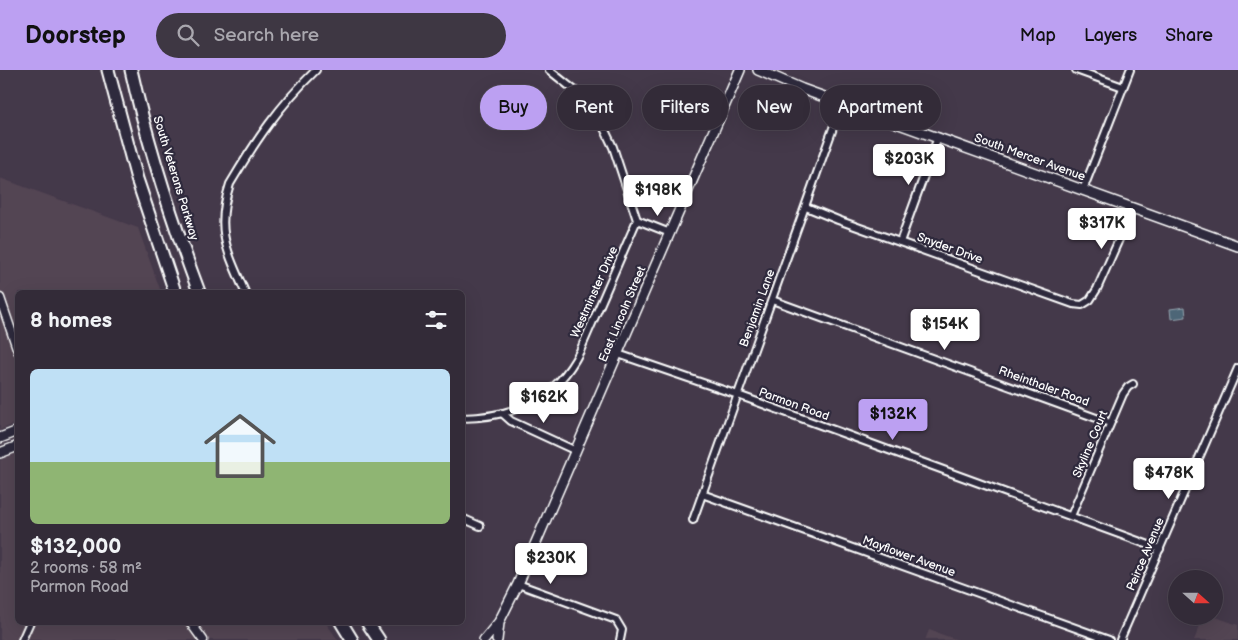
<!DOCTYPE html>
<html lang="en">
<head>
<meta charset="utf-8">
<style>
	body { margin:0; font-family:"Balsamiq Sans",sans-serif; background:#3e3743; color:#f1f3f6; height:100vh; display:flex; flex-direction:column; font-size:19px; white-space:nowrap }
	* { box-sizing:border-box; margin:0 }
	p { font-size:16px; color:#a9a7ae }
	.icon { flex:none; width:28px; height:28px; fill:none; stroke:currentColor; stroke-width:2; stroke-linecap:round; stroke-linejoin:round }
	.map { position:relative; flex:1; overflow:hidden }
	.side { position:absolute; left:15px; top:220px; width:450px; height:335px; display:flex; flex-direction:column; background:#332b38; border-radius:8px; box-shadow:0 5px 20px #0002,0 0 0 1px #4e4753 }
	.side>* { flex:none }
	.top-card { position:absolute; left:480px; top:15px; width:475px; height:45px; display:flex; gap:10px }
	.needle { width:32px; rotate:111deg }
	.fabs { position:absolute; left:1168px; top:500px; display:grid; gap:10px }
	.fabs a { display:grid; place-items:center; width:55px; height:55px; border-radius:50%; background:#332b38; box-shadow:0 5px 20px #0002,0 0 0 1px #4e4753; font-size:25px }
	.price { position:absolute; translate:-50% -42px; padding:0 11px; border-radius:5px; background:#fff; color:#222; font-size:16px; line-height:32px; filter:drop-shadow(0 1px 2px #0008) }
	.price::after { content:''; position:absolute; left:50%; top:30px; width:15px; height:11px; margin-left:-8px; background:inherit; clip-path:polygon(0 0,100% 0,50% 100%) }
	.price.selected { background:#bca0f2; color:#111 }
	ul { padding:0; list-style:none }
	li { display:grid; align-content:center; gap:10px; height:265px; padding:0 15px }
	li+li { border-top:1px solid #4e4753 }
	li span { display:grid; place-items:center; height:155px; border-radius:8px; color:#555 }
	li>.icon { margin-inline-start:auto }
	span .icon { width:90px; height:90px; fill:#fffc; stroke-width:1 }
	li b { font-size:21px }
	h2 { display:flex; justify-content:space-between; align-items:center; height:60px; padding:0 15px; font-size:21px }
	.tag { padding:0 18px; border-radius:22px; background:#332b38; box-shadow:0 5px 20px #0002,0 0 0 1px #4e4753; font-size:18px; line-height:45px }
	.tag.selected { background:#bca0f2; color:#111 }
	header { display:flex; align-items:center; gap:30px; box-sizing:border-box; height:70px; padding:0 25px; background:#bca0f2; color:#111 }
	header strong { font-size:24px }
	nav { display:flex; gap:28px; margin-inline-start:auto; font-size:18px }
	.search { width:350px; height:45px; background:#3e3743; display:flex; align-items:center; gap:12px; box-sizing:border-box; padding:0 18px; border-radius:28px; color:#a9a7ae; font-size:19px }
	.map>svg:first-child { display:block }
</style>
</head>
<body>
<header>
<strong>Doorstep</strong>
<div class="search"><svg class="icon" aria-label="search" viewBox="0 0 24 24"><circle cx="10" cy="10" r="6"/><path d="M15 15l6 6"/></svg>Search here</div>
<nav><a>Map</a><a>Layers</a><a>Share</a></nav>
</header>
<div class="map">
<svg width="1238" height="570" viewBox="0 0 1238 570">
	<rect width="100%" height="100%" fill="#44394a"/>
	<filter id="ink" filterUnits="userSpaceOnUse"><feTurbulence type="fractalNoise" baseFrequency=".02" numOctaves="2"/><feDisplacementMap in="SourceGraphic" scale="10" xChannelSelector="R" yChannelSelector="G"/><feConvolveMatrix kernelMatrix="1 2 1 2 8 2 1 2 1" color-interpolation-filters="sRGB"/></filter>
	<g filter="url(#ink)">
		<!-- built -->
		<g fill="#534453">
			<polygon points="0,108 138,158 161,222 18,222 17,353 0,360"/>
			<polygon points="17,383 18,552 326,553 338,570 0,570 0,390"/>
			<polygon points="1204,546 1213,546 1238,555 1238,570 1194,570"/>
			<polygon points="929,560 958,570 925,570"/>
		</g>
		<!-- water -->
		<polygon fill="#4d6677" stroke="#94a3ad" points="1185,237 1186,247 1171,249 1170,239"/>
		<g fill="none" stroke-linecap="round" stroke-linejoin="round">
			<defs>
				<g id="minor">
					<polyline points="1076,0 1123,17"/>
					<polyline points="1083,120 1130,0"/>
					<polyline points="806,137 838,150 1073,234 1082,235 1090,230 1097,219 1133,138"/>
					<polyline points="637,150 670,163"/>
					<polyline points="900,172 938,67"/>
					<path d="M 245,222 C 227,181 215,160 230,114 C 256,70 279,36 316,0"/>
					<polyline points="772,230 1110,353"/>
					<polyline points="618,284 738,325 1160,479"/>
					<polyline points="502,343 511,351 576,381"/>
					<path d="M 462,348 C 515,347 556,329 580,281 L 637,150 L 613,77 L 593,35 L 549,0"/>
					<polyline points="702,424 1109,570"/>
					<polyline points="1071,446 1123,324 1128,317 1133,314"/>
					<polyline points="462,448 480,456"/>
					<polyline points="693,450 842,33"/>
					<polyline points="518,514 616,550 622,560 620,570"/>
					<polyline points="22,570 30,552"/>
					<polyline points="1120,570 1238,298"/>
				</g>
				<g id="tertiary">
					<polyline points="0,228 18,281"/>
					<polyline points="190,552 203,570"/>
				</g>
				<g id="secondary">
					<polyline points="758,0 802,19 1238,176"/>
					<polyline points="0,368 18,361"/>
					<polyline points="0,383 18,376"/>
					<polyline points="484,570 499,552 518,514 740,0"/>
					<polyline points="497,570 499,553"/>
				</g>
				<g id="trunk">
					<polyline points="108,0 137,109 175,222"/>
					<path d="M 131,0 C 148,76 172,150 199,222"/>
					<polyline points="341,552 352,570"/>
					<polyline points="367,552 379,570"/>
				</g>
			</defs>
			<!-- minor casing -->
			<use href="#minor" stroke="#fff" stroke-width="10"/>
			<!-- tertiary casing -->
			<use href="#tertiary" stroke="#fff" stroke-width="11"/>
			<!-- secondary casing -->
			<use href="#secondary" stroke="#fff" stroke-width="12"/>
			<!-- trunk casing -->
			<use href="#trunk" stroke="#fff" stroke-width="15"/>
			<!-- minor -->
			<use href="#minor" stroke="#2f2a3d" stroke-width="6"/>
			<!-- tertiary -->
			<use href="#tertiary" stroke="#2f2a3d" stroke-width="8"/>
			<!-- secondary -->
			<use href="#secondary" stroke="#2f2a3d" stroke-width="9"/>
			<!-- trunk -->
			<use href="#trunk" stroke="#2f2a3d" stroke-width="11"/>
		</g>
	</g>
	<g text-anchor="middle" stroke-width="4.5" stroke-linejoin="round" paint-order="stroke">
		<!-- street labels -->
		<g font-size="12" fill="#fff" stroke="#2f2a3d">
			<text transform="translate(1030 87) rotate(20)" y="4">South Mercer Avenue</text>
			<text transform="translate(176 108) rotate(73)" y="4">South Veterans Parkway</text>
			<text transform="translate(950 178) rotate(20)" y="4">Snyder Drive</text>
			<text transform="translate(594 222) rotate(-66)" y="4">Westminster Drive</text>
			<text transform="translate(757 238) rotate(-70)" y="4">Benjamin Lane</text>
			<text transform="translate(622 244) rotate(-67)" y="4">East Lincoln Street</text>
			<text transform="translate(1044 316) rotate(20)" y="4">Rheinthaler Road</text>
			<text transform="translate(794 334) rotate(20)" y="4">Parmon Road</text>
			<text transform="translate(1090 374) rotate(-67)" y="4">Skyline Court</text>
			<text transform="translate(1145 484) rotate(-67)" y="4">Peirce Avenue</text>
			<text transform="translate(909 486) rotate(20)" y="4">Mayflower Avenue</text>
		</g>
	</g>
</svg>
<div class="fabs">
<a><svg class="needle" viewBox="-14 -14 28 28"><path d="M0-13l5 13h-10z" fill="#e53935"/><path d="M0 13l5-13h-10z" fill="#a9a7ae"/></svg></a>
</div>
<b class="price" style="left:909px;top:116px">$203K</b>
<b class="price" style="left:658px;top:147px">$198K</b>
<b class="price" style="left:1102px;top:180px">$317K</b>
<b class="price" style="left:945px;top:281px">$154K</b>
<b class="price" style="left:544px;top:354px">$162K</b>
<b class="price selected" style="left:893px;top:371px">$132K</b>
<b class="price" style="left:1169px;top:430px">$478K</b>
<b class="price" style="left:551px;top:515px">$230K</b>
<div class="top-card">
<a class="tag selected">Buy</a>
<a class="tag">Rent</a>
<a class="tag">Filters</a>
<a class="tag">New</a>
<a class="tag">Apartment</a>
</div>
<section class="side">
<h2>8 homes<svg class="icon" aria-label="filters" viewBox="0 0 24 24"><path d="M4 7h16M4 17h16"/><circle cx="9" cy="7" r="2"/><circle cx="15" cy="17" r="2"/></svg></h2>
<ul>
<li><span style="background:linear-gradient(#bfe0f5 60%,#8fb573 0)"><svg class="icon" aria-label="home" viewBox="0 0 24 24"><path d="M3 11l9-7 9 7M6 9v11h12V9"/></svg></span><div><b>$132,000</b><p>2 rooms · 58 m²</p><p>Parmon Road</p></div></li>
</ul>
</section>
</div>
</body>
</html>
